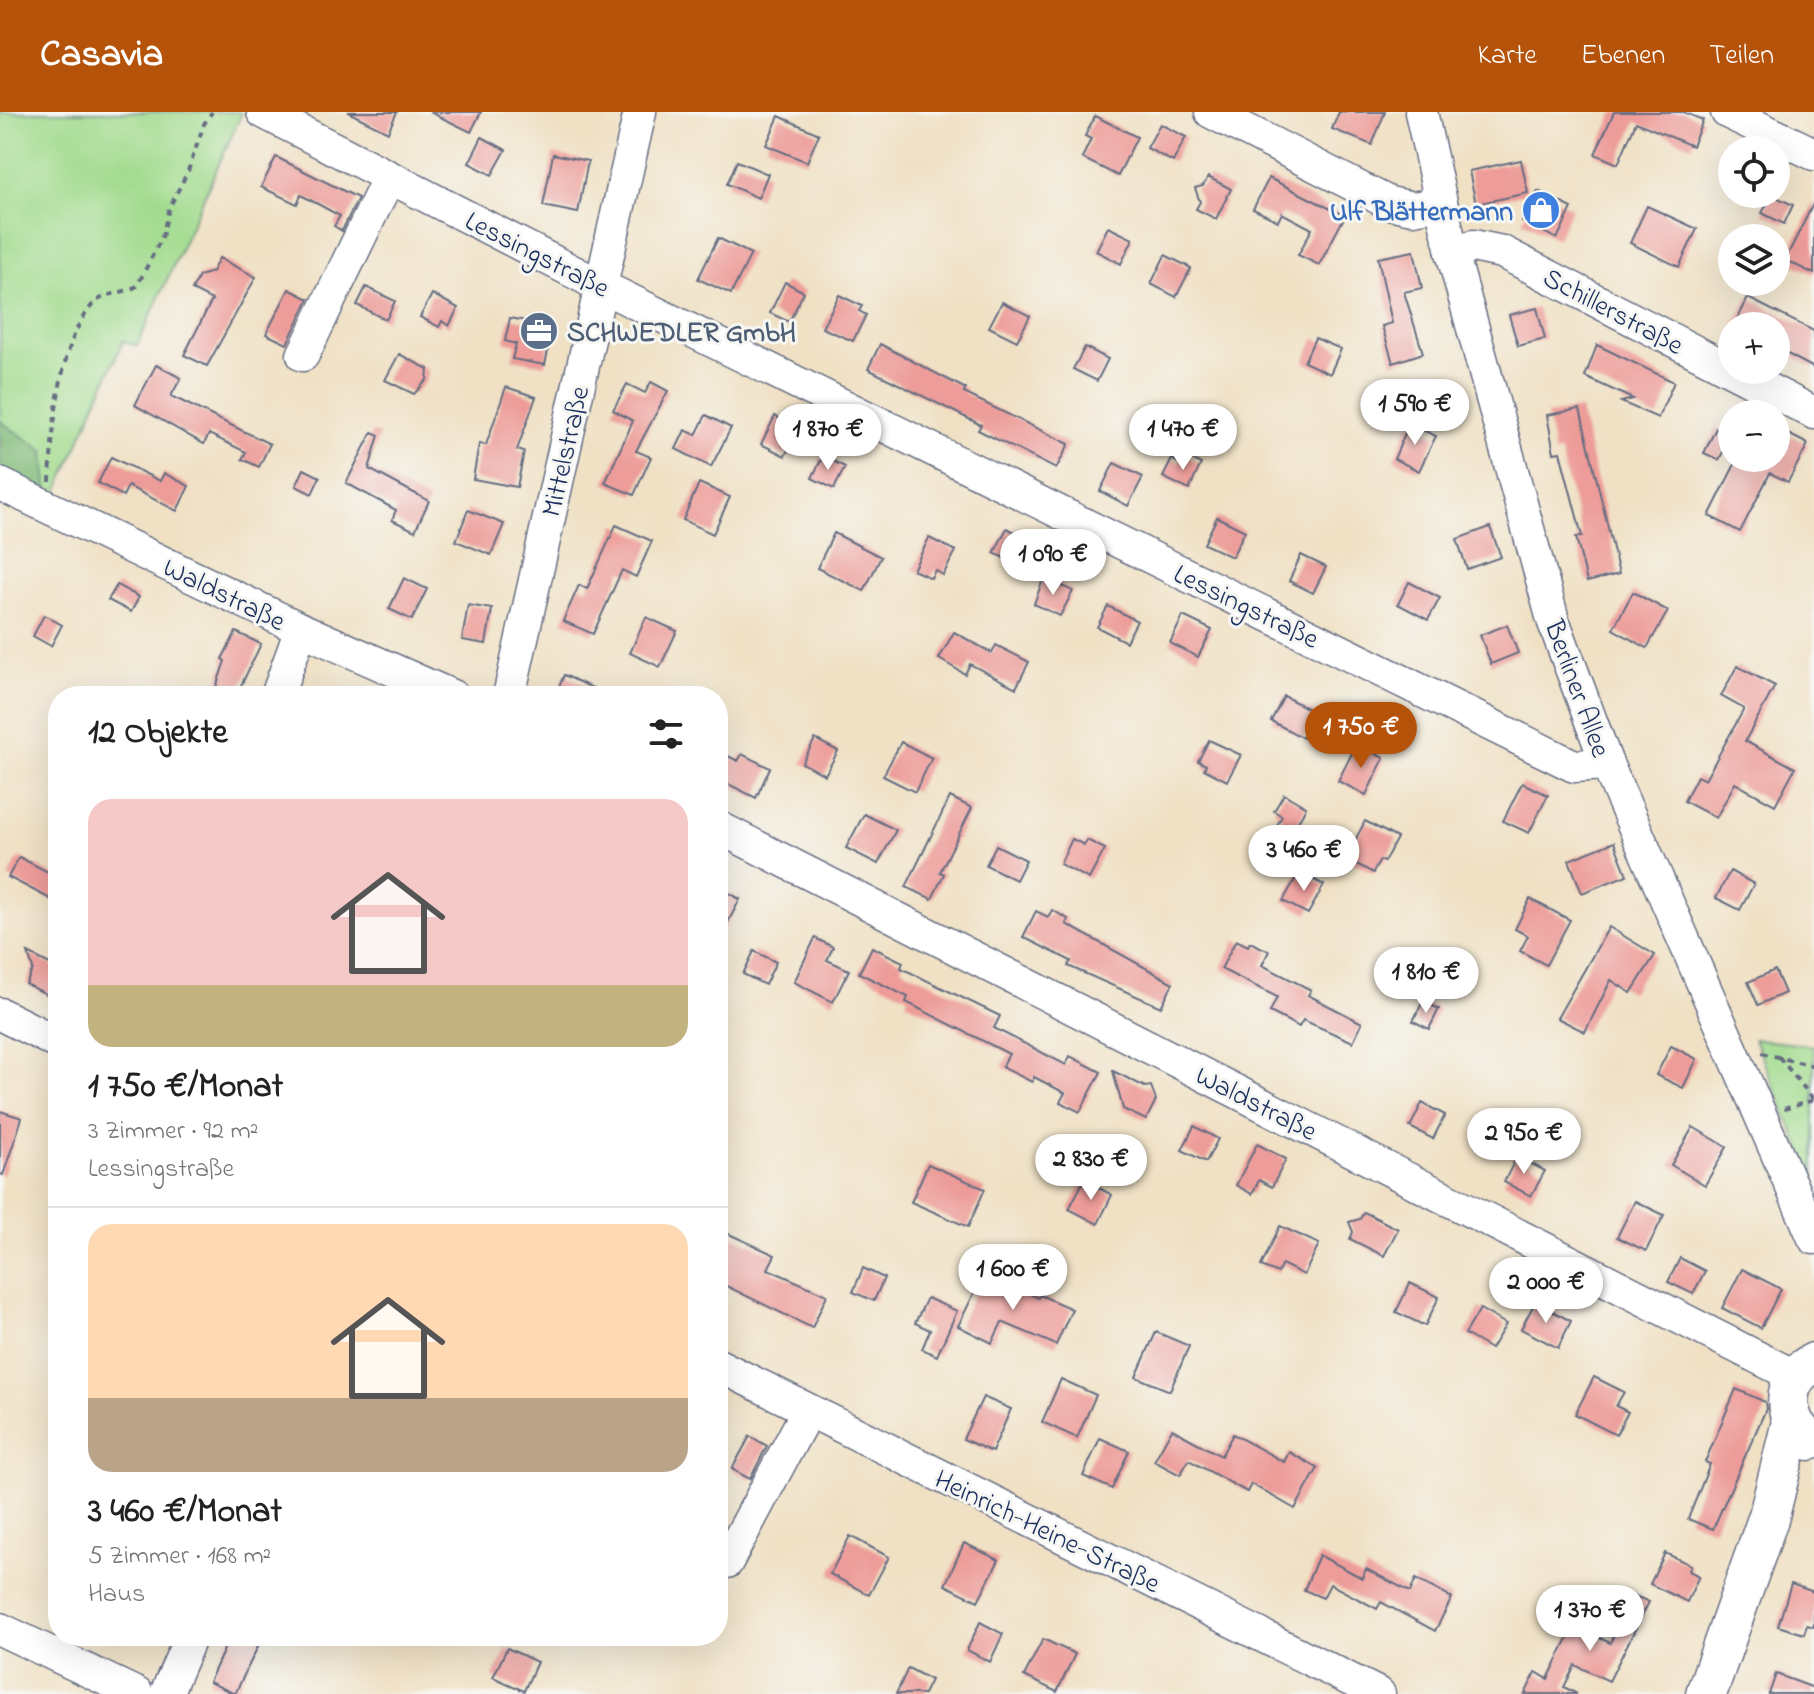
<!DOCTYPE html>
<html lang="de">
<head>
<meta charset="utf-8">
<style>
	body { margin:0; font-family:"Indie Flower",sans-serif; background:#f6f6f6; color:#222; height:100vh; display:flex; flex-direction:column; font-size:30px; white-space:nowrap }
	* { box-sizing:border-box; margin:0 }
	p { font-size:26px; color:#767676 }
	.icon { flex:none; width:44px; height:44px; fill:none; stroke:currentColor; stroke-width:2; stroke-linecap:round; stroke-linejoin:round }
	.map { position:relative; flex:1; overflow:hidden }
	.sheet { position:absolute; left:48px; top:574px; width:680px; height:960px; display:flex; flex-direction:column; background:#fff; border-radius:32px; box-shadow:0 8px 32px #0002 }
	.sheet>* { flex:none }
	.controls { position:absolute; left:1718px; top:24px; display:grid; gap:16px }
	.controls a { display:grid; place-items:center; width:72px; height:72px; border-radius:50%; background:#fff; box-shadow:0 8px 32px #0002; font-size:40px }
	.price { position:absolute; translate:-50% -68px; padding:0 18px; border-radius:28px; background:#fff; color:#222; font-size:26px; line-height:52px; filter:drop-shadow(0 2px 4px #0008) }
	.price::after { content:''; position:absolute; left:50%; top:48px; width:24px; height:18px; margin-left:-12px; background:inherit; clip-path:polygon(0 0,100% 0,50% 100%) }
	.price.selected { background:#b45309; color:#fff }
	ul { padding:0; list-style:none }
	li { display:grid; align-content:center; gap:16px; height:424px; padding:0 40px }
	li+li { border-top:2px solid #e0e0e0 }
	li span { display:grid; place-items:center; height:248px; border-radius:24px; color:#555 }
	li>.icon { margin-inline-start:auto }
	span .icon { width:144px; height:144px; fill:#fffc; stroke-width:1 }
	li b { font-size:34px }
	h2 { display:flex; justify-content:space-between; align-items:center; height:96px; padding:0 40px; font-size:34px }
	header { display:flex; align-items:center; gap:48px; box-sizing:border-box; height:112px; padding:0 40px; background:#b45309; color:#fff }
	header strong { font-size:38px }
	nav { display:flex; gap:44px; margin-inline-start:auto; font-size:28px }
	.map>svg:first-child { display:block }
</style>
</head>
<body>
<header>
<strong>Casavia</strong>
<nav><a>Karte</a><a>Ebenen</a><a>Teilen</a></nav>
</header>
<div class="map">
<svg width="1814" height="1582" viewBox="0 0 1814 1582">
	<rect width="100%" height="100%" fill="#f6f6f2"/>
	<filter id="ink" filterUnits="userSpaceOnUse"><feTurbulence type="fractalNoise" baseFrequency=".0125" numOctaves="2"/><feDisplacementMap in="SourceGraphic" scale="16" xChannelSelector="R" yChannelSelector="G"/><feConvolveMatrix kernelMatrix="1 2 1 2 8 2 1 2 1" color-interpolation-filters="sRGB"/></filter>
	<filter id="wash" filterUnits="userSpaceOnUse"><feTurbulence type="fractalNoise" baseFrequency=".006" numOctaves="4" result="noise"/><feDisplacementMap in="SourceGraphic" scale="32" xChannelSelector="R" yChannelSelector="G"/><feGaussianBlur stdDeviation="1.8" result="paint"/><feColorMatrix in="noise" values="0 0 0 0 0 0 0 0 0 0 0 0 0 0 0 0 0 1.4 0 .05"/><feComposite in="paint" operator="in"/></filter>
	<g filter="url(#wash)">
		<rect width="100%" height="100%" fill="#f0e1c5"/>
		<!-- green -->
		<g fill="#a2db8e" stroke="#5e8576" stroke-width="2">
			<polygon points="0,0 240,0 241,3 137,234 123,229 53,390 0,363"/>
			<polygon points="1754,927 1814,934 1814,1068"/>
		</g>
		<!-- forest -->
		<polygon fill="#81bb79" stroke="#4e756c" stroke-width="2" points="0,309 44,339 48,388 0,365"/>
		<g id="blocks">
			<!-- building -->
			<g fill="#ed9c99">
				<polygon points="348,0 397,0 388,20"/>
				<polygon points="430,0 481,0 471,20"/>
				<polygon points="1339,0 1385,0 1372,33 1332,17"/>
				<polygon points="1614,0 1683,0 1703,8 1692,34 1636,10 1618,52 1595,42"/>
				<polygon points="779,4 819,22 807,50 766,33"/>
				<polygon points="1095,4 1137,25 1118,64 1082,46 1091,27 1085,24"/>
				<polygon points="1160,12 1186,25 1173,50 1147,36"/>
				<polygon points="482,25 506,38 492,63 469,51"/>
				<polygon points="553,42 588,49 578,101 543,94"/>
				<polygon points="276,45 358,86 342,119 334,114 340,104 301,83 297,92 261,75"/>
				<polygon points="1521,48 1528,81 1476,92 1469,59"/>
				<polygon points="737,49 768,62 758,86 727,72"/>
				<polygon points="1208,65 1231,77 1216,107 1196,97 1200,90 1195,76 1203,74"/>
				<polygon points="1269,66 1345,104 1319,153 1298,143 1312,117 1282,101 1278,109 1253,97"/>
				<polygon points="1538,79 1572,96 1557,127 1522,109"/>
				<polygon points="1772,83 1793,93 1784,112 1762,101"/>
				<polygon points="1814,90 1814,162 1785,148"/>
				<polygon points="1647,94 1697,117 1679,155 1630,131"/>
				<polygon points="1108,115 1133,127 1121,152 1096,139"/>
				<polygon points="718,126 751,142 731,182 698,167"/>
				<polygon points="1414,139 1422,176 1404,180 1423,241 1393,251 1382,214 1392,211 1378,146"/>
				<polygon points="1165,143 1191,156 1176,185 1151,172"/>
				<polygon points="219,146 256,165 207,254 184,243 212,188 192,178 199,164 212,160"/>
				<polygon points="785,170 804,180 789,210 770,201"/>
				<polygon points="366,175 395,189 386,208 357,193"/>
				<polygon points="289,177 309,187 287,232 266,222"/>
				<polygon points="432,182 458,196 449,214 442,209 439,215 420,205"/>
				<polygon points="839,183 862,194 859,199 866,203 853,229 822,216"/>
				<polygon points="1748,186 1814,219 1814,256 1776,236 1776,214 1734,214"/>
				<polygon points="1002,190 1030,204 1017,229 989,215"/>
				<polygon points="1537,196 1545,227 1518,234 1509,203"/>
				<polygon points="510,206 553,214 545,253 512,247 516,232 505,229"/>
				<polygon points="1315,226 1341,237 1330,262 1304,250"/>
				<polygon points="880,232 966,277 964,281 1069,332 1056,357 978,318 981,313 868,257"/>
				<polygon points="1597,233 1674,270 1658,306 1621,290 1633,287 1585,265"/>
				<polygon points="1085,235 1108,247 1097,269 1073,257"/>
				<polygon points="399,242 428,257 427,268 414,282 385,268"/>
				<polygon points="156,253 181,266 171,284 270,332 259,355 242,347 246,340 209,322 204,332 135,293"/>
				<polygon points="651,270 668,279 636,339 651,345 634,383 605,371 633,309 613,298 627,272 645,281"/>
				<polygon points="506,275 536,285 517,338 524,340 517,375 473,367 479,332 486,333"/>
				<polygon points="1580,297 1619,462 1587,470 1576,425 1582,424 1560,340 1554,341 1547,303"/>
				<polygon points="706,303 731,316 711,355 676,337 685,318 696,323"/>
				<polygon points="775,304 799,317 785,344 761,332"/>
				<polygon points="1409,312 1436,324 1419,359 1394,347"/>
				<polygon points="1716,316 1731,324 1719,348 1704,341"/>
				<polygon points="1776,316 1808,332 1788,370 1770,361 1740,420 1709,404 1738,346 1776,346"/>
				<polygon points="372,320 379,323 369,357 429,389 415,419 392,408 396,398 346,371"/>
				<polygon points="1183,343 1201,352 1189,378 1163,365 1172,347 1179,351"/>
				<polygon points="823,344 845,355 834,377 812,366"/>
				<polygon points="111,345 160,369 164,361 189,374 177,399 128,374 123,384 98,371"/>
				<polygon points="1114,351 1143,365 1128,394 1100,379"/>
				<polygon points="304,357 320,365 312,382 296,374"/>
				<polygon points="699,371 730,385 713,422 683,408"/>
				<polygon points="468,398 504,412 491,443 456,429"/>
				<polygon points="1217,405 1245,419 1232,445 1204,432"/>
				<polygon points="616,413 652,429 636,465 622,458 593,522 563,509 579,473 587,477"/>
				<polygon points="1490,415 1501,445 1467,457 1457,427"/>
				<polygon points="1007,416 1032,429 1020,454 994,441"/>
				<polygon points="834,421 881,445 864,479 817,456"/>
				<polygon points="929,426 956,439 943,463 935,458 931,466 913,458"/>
				<polygon points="1301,443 1326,455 1313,481 1289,469"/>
				<polygon points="1044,465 1073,479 1060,504 1034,492"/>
				<polygon points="404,466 427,477 412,508 389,497"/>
				<polygon points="1409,470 1440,486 1428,508 1398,492"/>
				<polygon points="117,473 139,485 131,500 108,488"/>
				<polygon points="1633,480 1668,499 1647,536 1613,517"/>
				<polygon points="468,493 492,497 486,532 462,528"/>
				<polygon points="1108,494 1137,509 1126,530 1097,515"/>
				<polygon points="44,503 62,513 51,534 33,524"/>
				<polygon points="1183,504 1212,518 1198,545 1170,531"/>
				<polygon points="646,505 677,519 660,555 630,541"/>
				<polygon points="1507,513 1518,541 1491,552 1480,523"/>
				<polygon points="236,520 261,532 236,584 213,584 225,549 222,547"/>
				<polygon points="954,520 992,541 996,533 1029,550 1016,576 970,552 965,562 939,547"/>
				<polygon points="1737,554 1775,574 1745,629 1795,656 1775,693 1735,671 1716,706 1684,689 1697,664 1705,668 1744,597 1721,584"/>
				<polygon points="564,563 610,584 555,584"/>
				<polygon points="1284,584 1316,601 1303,626 1271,609"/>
				<polygon points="815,627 838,639 825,663 802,651"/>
				<polygon points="1209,628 1241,643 1227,669 1204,657 1206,653 1198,649"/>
				<polygon points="901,630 932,646 915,680 883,664"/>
				<polygon points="1362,635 1384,646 1366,683 1338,669 1354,637"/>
				<polygon points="718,639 738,649 742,642 770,656 756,686 718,667"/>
				<polygon points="1522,671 1548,683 1529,721 1503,709"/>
				<polygon points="1284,682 1306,695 1292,721 1277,713 1282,704 1274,699"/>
				<polygon points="950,685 972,696 940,760 944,762 932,787 906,775"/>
				<polygon points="864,702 896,718 878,752 846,736"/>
				<polygon points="1365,709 1397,726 1384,750 1380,748 1373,761 1351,749 1357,739 1351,736"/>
				<polygon points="1072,727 1084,733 1087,728 1105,737 1089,767 1060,752"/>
				<polygon points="1614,730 1627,763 1582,781 1569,748"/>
				<polygon points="996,733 1026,748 1016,768 986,753"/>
				<polygon points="19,745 58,765 58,791 8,765"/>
				<polygon points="1730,759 1754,772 1740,798 1716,786"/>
				<polygon points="1299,760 1324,773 1308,802 1283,789"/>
				<polygon points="718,775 740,787 718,830"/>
				<polygon points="1530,787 1570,808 1546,853 1520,839 1528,824 1515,817"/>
				<polygon points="1052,798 1068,807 1066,812 1173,871 1161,895 1068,854 1071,849 1023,825 1036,799 1048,805"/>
				<polygon points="1609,815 1655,843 1631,881 1611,868 1585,920 1557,906"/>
				<polygon points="815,826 833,835 827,848 849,858 833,890 794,870"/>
				<polygon points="1236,828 1248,834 1250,830 1269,839 1262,853 1311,878 1308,883 1362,911 1353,930 1303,908 1299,915 1270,900 1277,885 1221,857"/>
				<polygon points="872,835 903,850 901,856 1000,904 994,916 1066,953 1070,944 1101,960 1080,1000 1060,990 1065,981 1034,965 1032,970 1002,955 1009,942 906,890 908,885 859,861"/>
				<polygon points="754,839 776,850 765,873 743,862"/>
				<polygon points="28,841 58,856 58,888 26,872 33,857"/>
				<polygon points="1775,858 1785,881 1758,893 1748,870"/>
				<polygon points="1423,889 1439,897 1429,917 1413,909"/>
				<polygon points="1671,934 1697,947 1683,976 1656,963"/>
				<polygon points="1113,959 1145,975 1151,974 1156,988 1146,1008 1123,997"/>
				<polygon points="1422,991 1445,1003 1433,1027 1410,1015"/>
				<polygon points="0,999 22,1006 3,1063 0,1062"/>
				<polygon points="1194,1014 1218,1027 1206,1050 1182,1038"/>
				<polygon points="1693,1015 1727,1035 1705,1073 1671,1053"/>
				<polygon points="1257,1032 1286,1047 1272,1075 1259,1068 1252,1082 1236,1073"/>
				<polygon points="1517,1044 1545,1059 1531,1084 1504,1070"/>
				<polygon points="928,1052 985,1077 968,1115 911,1090"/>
				<polygon points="1084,1068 1112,1083 1098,1112 1069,1097"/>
				<polygon points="1635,1089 1664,1103 1646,1139 1617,1125"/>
				<polygon points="1364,1100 1398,1117 1384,1144 1350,1127 1353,1120 1349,1110 1360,1107"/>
				<polygon points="1280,1114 1319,1132 1304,1163 1282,1152 1278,1161 1261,1154"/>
				<polygon points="718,1117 775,1143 768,1157 827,1183 812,1216 718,1170"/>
				<polygon points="1680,1146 1705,1159 1693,1182 1668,1170"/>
				<polygon points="863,1156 884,1166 874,1189 853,1180"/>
				<polygon points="1742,1157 1781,1177 1761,1216 1722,1196"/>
				<polygon points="985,1159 1038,1186 1040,1183 1072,1197 1056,1233 1002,1210 992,1231 958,1214"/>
				<polygon points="1410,1171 1439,1185 1425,1214 1396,1200"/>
				<polygon points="927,1186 957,1199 937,1244 922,1237 930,1218 915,1211"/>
				<polygon points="1535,1190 1571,1209 1558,1236 1521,1217"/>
				<polygon points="1480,1197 1506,1212 1491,1237 1465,1222"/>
				<polygon points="1156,1220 1189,1234 1170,1279 1136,1265"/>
				<polygon points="1594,1265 1624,1280 1616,1294 1628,1300 1616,1323 1575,1302"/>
				<polygon points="1061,1267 1096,1283 1077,1326 1042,1310"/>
				<polygon points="1736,1277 1765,1290 1766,1297 1713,1417 1688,1407 1710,1352 1705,1350"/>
				<polygon points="983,1285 1011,1297 992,1340 963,1327"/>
				<polygon points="1172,1317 1221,1344 1233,1322 1284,1350 1289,1340 1318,1356 1295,1397 1251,1372 1247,1380 1189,1348 1180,1363 1154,1349"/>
				<polygon points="750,1324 767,1334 750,1367 732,1357"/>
				<polygon points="1100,1326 1129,1339 1112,1377 1083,1364"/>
				<polygon points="850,1424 889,1445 869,1483 830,1462"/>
				<polygon points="964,1431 999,1448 978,1489 945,1473"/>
				<polygon points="1665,1441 1691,1453 1689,1459 1699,1464 1687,1490 1650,1472"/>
				<polygon points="1319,1443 1362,1466 1366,1457 1410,1480 1416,1467 1452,1486 1435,1519 1381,1490 1377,1497 1330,1472 1323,1486 1304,1478"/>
				<polygon points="1791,1472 1814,1480 1814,1515 1807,1513 1804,1522 1778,1514"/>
				<polygon points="1633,1483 1649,1490 1609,1569 1575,1553 1564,1575 1577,1582 1525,1582 1536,1560 1548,1567 1574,1514 1610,1531"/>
				<polygon points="980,1510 1003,1522 990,1550 967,1538"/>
				<polygon points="230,1524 263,1524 235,1582 209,1570"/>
				<polygon points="1043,1527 1075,1542 1057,1580 1024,1564"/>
				<polygon points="507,1536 537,1550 524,1579 493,1565"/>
				<polygon points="908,1556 931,1568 924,1582 896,1582"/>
				<polygon points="1776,1562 1814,1576 1814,1582 1769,1582"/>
			</g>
		</g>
	</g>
	<g filter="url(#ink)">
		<use href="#blocks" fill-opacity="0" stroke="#666d82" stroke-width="2"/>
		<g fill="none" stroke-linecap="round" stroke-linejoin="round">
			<defs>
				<g id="minor">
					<polyline points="263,0 601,174 1574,654 1607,652"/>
					<polyline points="1211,0 1389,91 1413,96 1441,91"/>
					<polyline points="1421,0 1452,140 1553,508 1607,652 1814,1126"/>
					<polyline points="1727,0 1814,42"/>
					<polyline points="1452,140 1473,134 1502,140 1814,301"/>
					<polyline points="303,243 389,65"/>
					<polyline points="0,372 301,517 452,584"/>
					<polyline points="277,584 301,517"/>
					<polyline points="509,584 640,0"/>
					<polyline points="718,715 1796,1265"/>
					<polyline points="0,902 58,931"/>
					<polyline points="718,1253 1379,1582"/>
					<polyline points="727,1450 808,1298"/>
					<polyline points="0,1517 137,1582"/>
					<polyline points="166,1582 191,1524"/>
				</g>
				<g id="major">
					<path d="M 1809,1328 C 1781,1307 1780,1267 1814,1251"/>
					<polyline points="1706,1582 1769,1404 1792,1310"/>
				</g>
			</defs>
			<!-- minor casing -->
			<use href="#minor" stroke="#666d82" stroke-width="35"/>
			<!-- major casing -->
			<use href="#major" stroke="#666d82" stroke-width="43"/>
			<!-- path -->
			<g stroke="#666d82" stroke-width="4" stroke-dasharray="6 6" stroke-linecap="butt">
				<path d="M 50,370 C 51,324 60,218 97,189 C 107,181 125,181 137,174 L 162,125 L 169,96 L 188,59 L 204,12 L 212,0"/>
				<polyline points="1762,941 1814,954"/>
				<polyline points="1779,945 1814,988"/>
				<polyline points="1784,997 1814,988"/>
			</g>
			<!-- minor -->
			<use href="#minor" stroke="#fff" stroke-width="32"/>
			<!-- major -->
			<use href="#major" stroke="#fff" stroke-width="40"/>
		</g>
	</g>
	<!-- icons -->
	<defs>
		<symbol id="shop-disc" viewBox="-11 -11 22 22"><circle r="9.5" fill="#3f7fe0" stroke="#f6f6f2"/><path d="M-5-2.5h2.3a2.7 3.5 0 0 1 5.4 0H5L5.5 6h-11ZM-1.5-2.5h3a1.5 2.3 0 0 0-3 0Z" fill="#fff"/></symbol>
		<symbol id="office-disc" viewBox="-11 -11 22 22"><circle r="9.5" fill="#5c6f8a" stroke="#f6f6f2"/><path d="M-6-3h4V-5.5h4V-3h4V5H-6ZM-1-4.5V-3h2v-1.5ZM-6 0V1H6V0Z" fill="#fff"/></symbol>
	</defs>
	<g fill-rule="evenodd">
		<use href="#shop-disc" x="1519" y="76" width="44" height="44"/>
		<use href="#office-disc" x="517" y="197" width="44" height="44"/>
	</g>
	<g text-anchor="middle" stroke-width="6" stroke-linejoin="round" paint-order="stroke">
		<!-- shop labels -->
		<g font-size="28" font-weight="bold" fill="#366cbe" stroke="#f6f6f2" text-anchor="end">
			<text x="1513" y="108">Ulf Blättermann</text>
		</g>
		<!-- street labels -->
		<g font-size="28" fill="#1b2f5e" stroke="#f6f6f2">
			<text transform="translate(538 141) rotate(27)" y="10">Lessingstraße</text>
			<text transform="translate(1614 198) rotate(28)" y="10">Schillerstraße</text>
			<text transform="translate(564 339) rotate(-77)" y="10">Mittelstraße</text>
			<text transform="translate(225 481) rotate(26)" y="10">Waldstraße</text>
			<text transform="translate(1247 493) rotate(26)" y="10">Lessingstraße</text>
			<text transform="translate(1579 576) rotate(70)" y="10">Berliner Allee</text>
			<text transform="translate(1257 990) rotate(27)" y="10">Waldstraße</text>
			<text transform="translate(1048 1418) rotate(26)" y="10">Heinrich-Heine-Straße</text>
		</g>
		<!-- service labels -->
		<g font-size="28" font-weight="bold" fill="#4e5e75" stroke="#f6f6f2" text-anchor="start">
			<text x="567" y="229">SCHWEDLER GmbH</text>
		</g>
	</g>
</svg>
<div class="controls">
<a><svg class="icon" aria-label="locate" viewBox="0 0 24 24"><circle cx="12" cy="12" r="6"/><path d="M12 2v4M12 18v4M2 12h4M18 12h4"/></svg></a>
<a><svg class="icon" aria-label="layers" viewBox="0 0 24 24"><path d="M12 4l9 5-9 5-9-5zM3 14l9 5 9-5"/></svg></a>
<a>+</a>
<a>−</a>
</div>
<b class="price" style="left:1415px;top:335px">1 590 €</b>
<b class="price" style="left:828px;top:360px">1 870 €</b>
<b class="price" style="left:1183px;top:360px">1 470 €</b>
<b class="price" style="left:1053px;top:485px">1 090 €</b>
<b class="price selected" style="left:1361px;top:658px">1 750 €</b>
<b class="price" style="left:1304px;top:781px">3 460 €</b>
<b class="price" style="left:1426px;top:903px">1 810 €</b>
<b class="price" style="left:1524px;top:1064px">2 950 €</b>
<b class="price" style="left:1091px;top:1090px">2 830 €</b>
<b class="price" style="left:1013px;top:1200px">1 600 €</b>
<b class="price" style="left:1546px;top:1213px">2 000 €</b>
<b class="price" style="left:1590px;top:1541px">1 370 €</b>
<section class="sheet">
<h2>12 Objekte<svg class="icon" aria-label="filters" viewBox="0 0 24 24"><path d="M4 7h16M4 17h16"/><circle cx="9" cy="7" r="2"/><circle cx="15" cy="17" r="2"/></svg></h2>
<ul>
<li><span style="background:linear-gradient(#f6c9c9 75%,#c2b280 0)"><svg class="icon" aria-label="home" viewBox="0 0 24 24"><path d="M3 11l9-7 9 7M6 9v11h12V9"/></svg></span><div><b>1 750 €/Monat</b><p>3 Zimmer · 92 m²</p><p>Lessingstraße</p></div></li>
<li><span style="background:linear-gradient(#ffd9b3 70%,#b9a48a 0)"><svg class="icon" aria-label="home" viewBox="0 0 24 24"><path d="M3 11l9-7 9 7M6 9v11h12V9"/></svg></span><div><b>3 460 €/Monat</b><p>5 Zimmer · 168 m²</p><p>Haus</p></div></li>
</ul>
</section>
</div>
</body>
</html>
